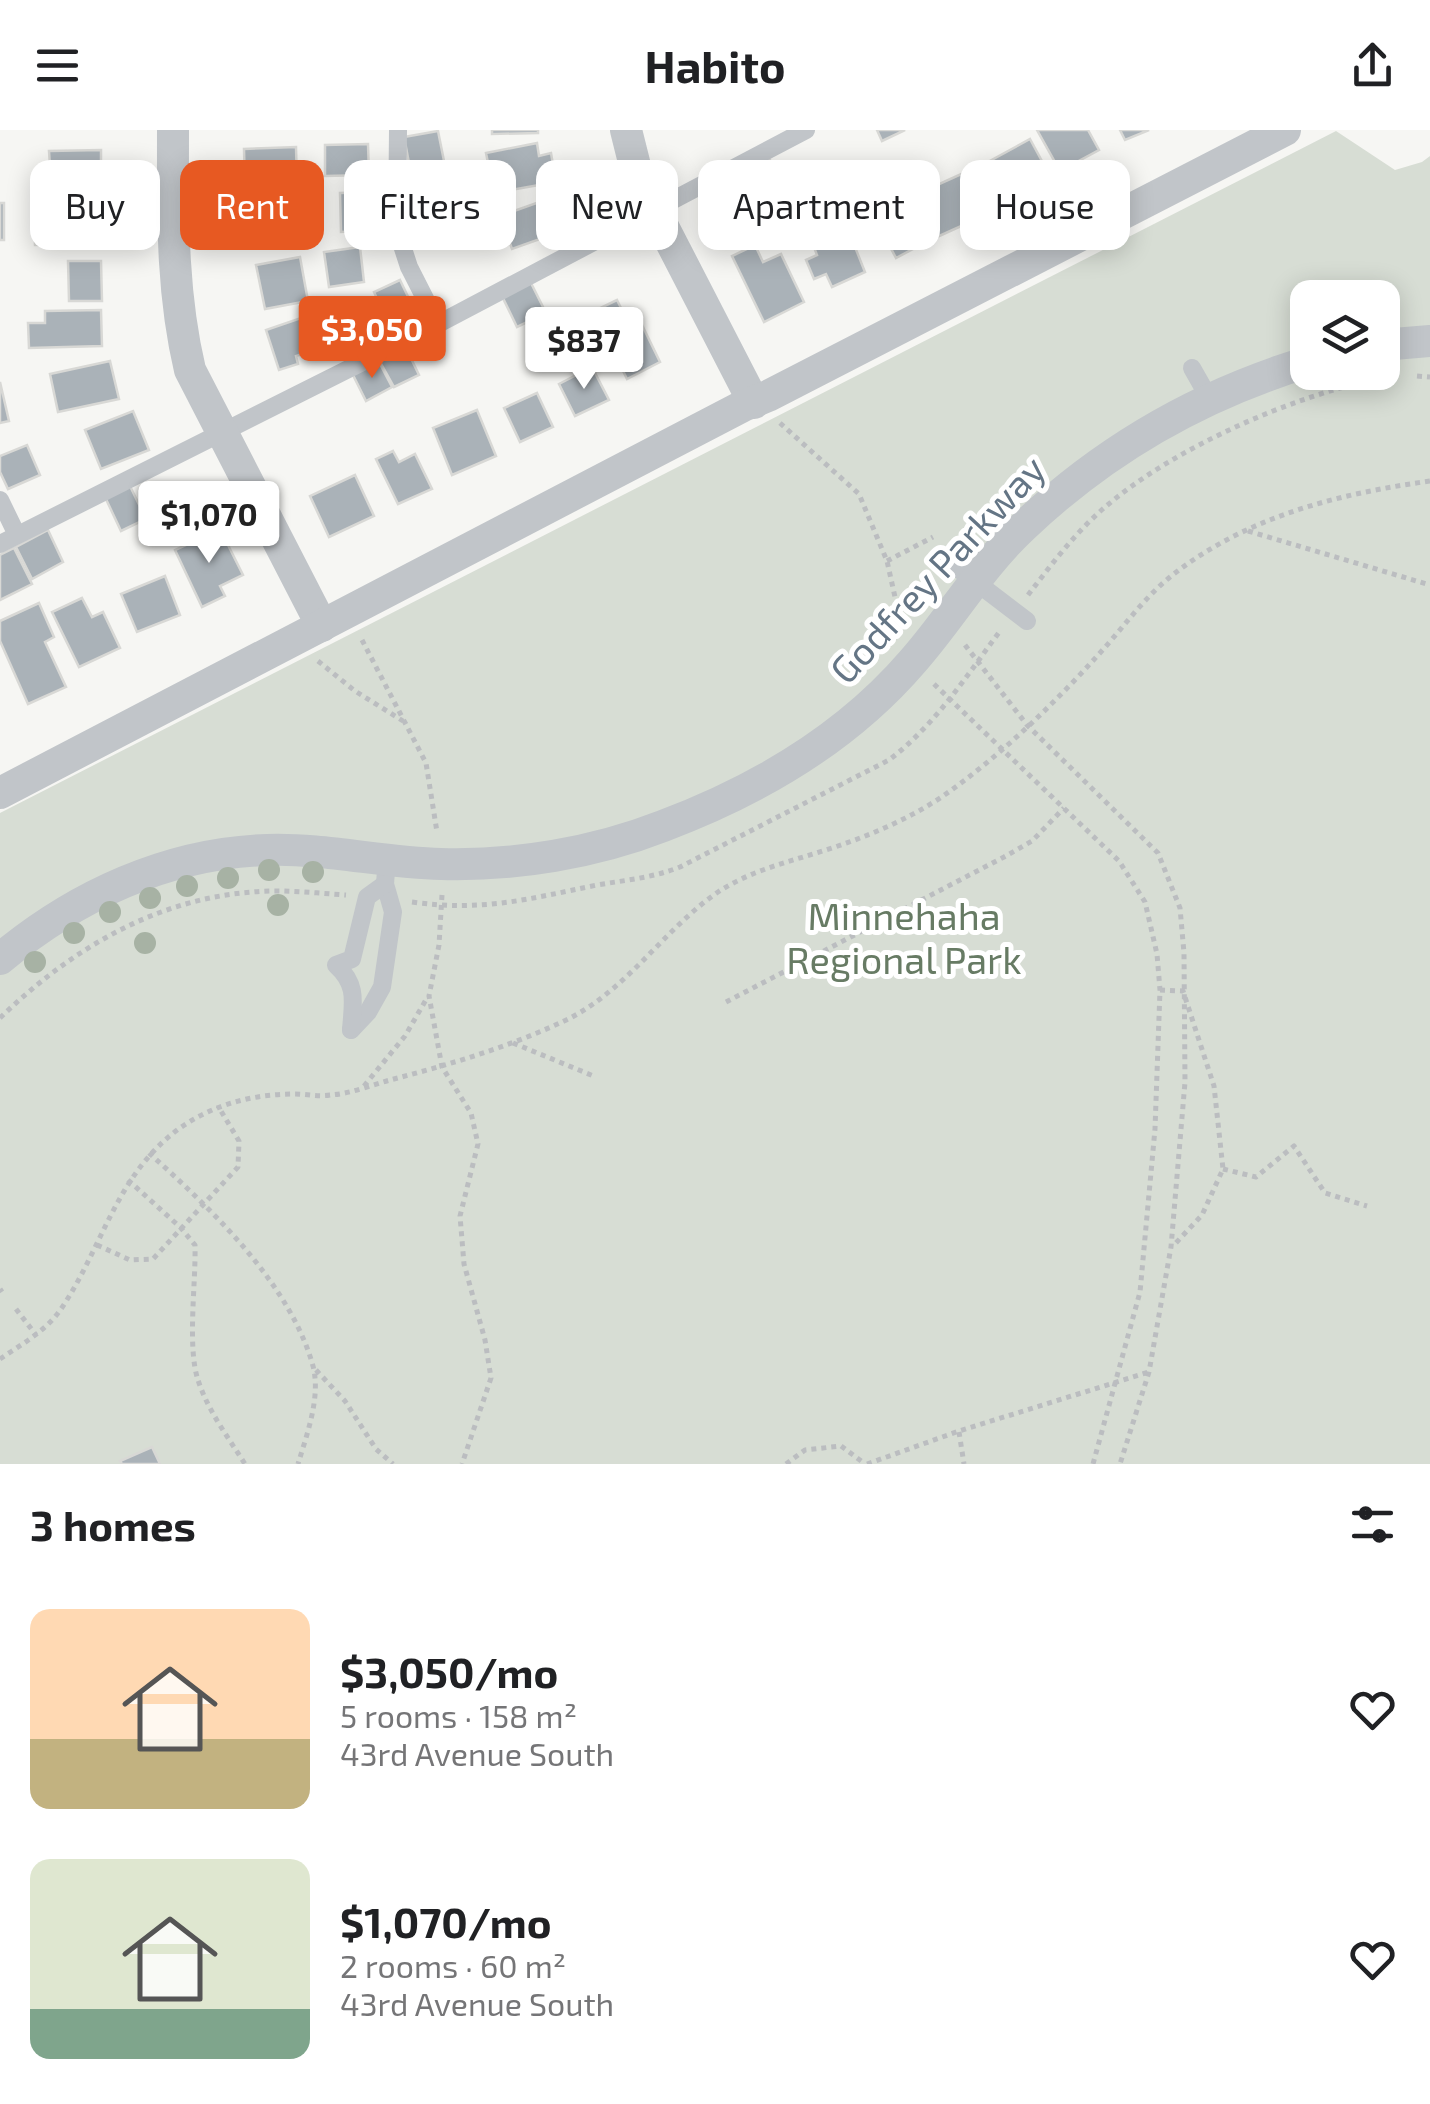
<!DOCTYPE html>
<html lang="en">
<head>
<meta charset="utf-8">
<style>
	body { margin:0; font-family:"Exo 2",sans-serif; background:#f2f2f2; color:#202124; height:100vh; display:flex; flex-direction:column; font-size:38px; white-space:nowrap }
	* { box-sizing:border-box; margin:0 }
	p { font-size:32px; color:#757577 }
	.icon { flex:none; width:55px; height:55px; fill:none; stroke:currentColor; stroke-width:2; stroke-linecap:round; stroke-linejoin:round }
	.map { position:relative; height:1334px; overflow:hidden }
	.drawer { display:flex; flex-direction:column; background:#fff; flex:1 }
	.drawer>* { flex:none }
	.hud { position:absolute; left:30px; top:30px; width:1370px; height:90px; display:flex; gap:20px }
	.buttons { position:absolute; left:1290px; top:150px; display:grid; gap:20px }
	.buttons a { display:grid; place-items:center; width:110px; height:110px; border-radius:20px; background:#fff; box-shadow:0 5px 25px #0003; font-size:50px }
	.price { position:absolute; translate:-50% -85px; padding:0 22px; border-radius:10px; background:#fff; color:#222; font-size:32px; line-height:65px; filter:drop-shadow(0 2px 5px #0008) }
	.price::after { content:''; position:absolute; left:50%; top:60px; width:30px; height:22px; margin-left:-15px; background:inherit; clip-path:polygon(0 0,100% 0,50% 100%) }
	.price.current { background:#e75922; color:#fff }
	ul { padding:0; list-style:none }
	li { display:flex; align-items:center; gap:30px; height:250px; padding:0 30px }
	li span { display:grid; place-items:center; flex:none; width:280px; height:200px; border-radius:20px; color:#555 }
	li>.icon { margin-inline-start:auto }
	span .icon { width:120px; height:120px; fill:#fffc; stroke-width:1 }
	li b { font-size:42px }
	h2 { display:flex; justify-content:space-between; align-items:center; height:120px; padding:0 30px; font-size:42px }
	.pill { padding:0 35px; border-radius:20px; background:#fff; box-shadow:0 5px 25px #0003; font-size:35px; line-height:90px }
	.pill.current { background:#e75922; color:#fff }
	header { display:flex; justify-content:space-between; align-items:center; height:130px; padding:0 30px; background:#fff; font-size:45px; font-weight:700 }
	.map>svg:first-child { display:block }
</style>
</head>
<body>
<header><svg class="icon" aria-label="menu" viewBox="0 0 24 24"><path d="M4 6h16M4 12h16M4 18h16"/></svg>Habito<svg class="icon" aria-label="share" viewBox="0 0 24 24"><path d="M12 15V3M7 8l5-5 5 5M5 13v7h14v-7"/></svg></header>
<div class="map">
<svg width="1430" height="1334" viewBox="0 0 1430 1334">
	<rect width="100%" height="100%" fill="#f6f6f3"/>
	<!-- green -->
	<path fill="#d7ddd4" fill-rule="evenodd" d="M 1336,1 L 1395,40 L 1422,32 L 1430,26 L 1430,1334 L 0,1334 L 0,683 ZM 1308,168 L 1382,168 L 1382,242 L 1308,242 Z"/>
	<!-- building -->
	<g fill="#aab2b8" stroke="#d8d8d5" stroke-width="2.5">
		<polygon points="492,0 538,0 538,3 492,4"/>
		<polygon points="877,0 905,0 882,11"/>
		<polygon points="1037,0 1088,0 1099,20 1060,41"/>
		<polygon points="1120,0 1149,0 1125,10"/>
		<polygon points="438,1 444,31 410,38 404,7"/>
		<polygon points="1030,9 1050,46 1008,68 988,32"/>
		<polygon points="537,13 539,26 551,23 556,52 494,63 486,23"/>
		<polygon points="368,14 369,45 325,46 325,15"/>
		<polygon points="296,17 297,54 245,55 244,19"/>
		<polygon points="101,20 101,57 44,58 44,36 50,36 49,21"/>
		<polygon points="770,30 785,60 760,73 745,43"/>
		<polygon points="444,41 445,71 406,72 405,42"/>
		<polygon points="968,41 988,84 937,107 917,64"/>
		<polygon points="745,48 760,77 727,95 711,65"/>
		<polygon points="377,62 379,100 341,102 340,63"/>
		<polygon points="559,65 571,98 512,119 500,86"/>
		<polygon points="309,68 309,107 253,109 252,69"/>
		<polygon points="93,72 94,88 102,88 103,114 35,115 34,73"/>
		<rect x="0" y="73" width="4" height="37"/>
		<polygon points="910,77 928,111 896,128 878,94"/>
		<polygon points="847,97 865,142 832,157 826,144 814,149 806,130 817,125 812,112"/>
		<polygon points="755,115 763,132 781,124 804,172 764,192 732,126"/>
		<polygon points="360,117 364,152 329,157 324,122"/>
		<polygon points="300,127 308,171 265,179 256,135"/>
		<polygon points="68,131 101,131 102,171 69,171"/>
		<polygon points="400,150 411,173 385,185 374,162"/>
		<polygon points="531,153 546,183 517,197 502,166"/>
		<polygon points="617,170 631,198 641,193 660,232 627,249 594,181"/>
		<polygon points="330,178 341,211 296,226 298,234 279,240 266,200"/>
		<polygon points="101,180 102,216 29,218 28,193 45,193 45,181"/>
		<polygon points="405,216 419,245 394,257 379,230"/>
		<polygon points="110,231 119,269 58,282 50,244"/>
		<polygon points="379,232 392,257 366,271 353,245"/>
		<polygon points="592,237 609,270 575,286 559,254"/>
		<polygon points="0,252 9,291 0,293"/>
		<polygon points="537,263 553,297 520,312 504,278"/>
		<polygon points="477,280 496,326 452,345 433,298"/>
		<polygon points="133,281 149,320 101,339 85,300"/>
		<polygon points="27,315 40,345 8,359 0,342 0,326"/>
		<polygon points="393,321 399,332 415,324 432,359 398,374 376,329"/>
		<polygon points="355,345 374,386 329,407 310,366"/>
		<polygon points="130,356 146,389 121,401 105,367"/>
		<polygon points="220,399 243,445 220,456 225,466 202,477 175,420"/>
		<polygon points="48,400 63,432 32,449 16,417"/>
		<polygon points="14,418 32,454 0,470 0,425"/>
		<polygon points="165,446 180,485 137,502 121,464"/>
		<polygon points="82,468 92,487 103,482 120,518 79,537 52,482"/>
		<polygon points="39,473 54,507 45,512 66,557 28,574 0,511 0,491"/>
		<polygon points="152,1317 160,1334 122,1334 120,1331"/>
	</g>
	<g fill="none" stroke-linecap="round" stroke-linejoin="round">
		<!-- path -->
		<g stroke="#bbbdc0" stroke-width="5" stroke-dasharray="5 5" stroke-linecap="butt">
			<polyline points="1417,246 1430,247"/>
			<polyline points="780,293 859,364 887,431 901,494"/>
			<polyline points="1248,401 1430,455"/>
			<polyline points="887,431 933,407"/>
			<path d="M 1028,465 C 1051,435 1075,403 1104,378 C 1173,318 1292,266 1381,248"/>
			<polyline points="362,510 426,633 437,702"/>
			<polyline points="965,515 1027,595 1158,723 1180,778 1184,823 1185,952 1171,1117 1149,1242 1120,1334"/>
			<polyline points="318,531 355,561 403,591"/>
			<polyline points="934,554 1119,731 1145,772 1157,824 1160,860 1155,999 1140,1162 1093,1334"/>
			<polyline points="442,765 439,815 429,866 442,937 471,983 478,1014 460,1086 464,1134 485,1210 491,1248 462,1334"/>
			<path d="M 412,772 C 483,782 528,769 597,755 C 626,750 652,748 680,737 L 889,630 C 935,595 966,547 1000,501"/>
			<polyline points="1160,860 1183,861 1214,956 1223,1039 1202,1085 1174,1115"/>
			<polyline points="726,872 1004,727 1032,711 1064,678"/>
			<path d="M 0,888 C 69,821 154,769 253,762 C 283,759 315,763 346,765"/>
			<polyline points="513,913 596,947"/>
			<polyline points="364,956 405,906 427,868"/>
			<path d="M 149,1023 C 210,1078 290,1153 313,1236 C 321,1267 307,1304 298,1334"/>
			<polyline points="1223,1039 1256,1047 1294,1016 1325,1063 1367,1076"/>
			<path d="M 128,1050 L 180,1097 L 195,1115 C 196,1153 187,1217 198,1250 C 208,1281 228,1307 245,1334"/>
			<polyline points="97,1115 130,1130 153,1129 238,1037 239,1011 218,976"/>
			<polyline points="0,1159 2,1162"/>
			<polyline points="16,1179 36,1205"/>
			<path d="M 0,1229 C 22,1214 46,1201 61,1179 C 103,1117 116,1044 180,998 C 214,974 254,964 295,964 C 307,964 319,967 330,965 C 350,964 371,955 390,950 C 448,935 509,917 564,891 C 626,862 663,800 718,762 C 753,739 793,731 832,718 C 871,705 909,689 943,666 C 999,627 1053,575 1099,524 C 1122,499 1143,469 1170,447 C 1245,387 1337,364 1430,351"/>
			<polyline points="316,1240 345,1271 376,1319 393,1334"/>
			<polyline points="959,1302 964,1334"/>
			<polyline points="786,1334 805,1320 841,1316 865,1334"/>
			<polyline points="867,1334 959,1301 1149,1242"/>
		</g>
		<!-- service -->
		<g stroke="#c1c5c9" stroke-width="18">
			<polyline points="398,0 397,100 409,137 438,194"/>
			<polyline points="1192,238 1209,268"/>
			<polyline points="0,370 17,405"/>
			<polyline points="0,414 438,194 806,0"/>
			<polyline points="947,430 1027,491"/>
			<polyline points="351,900 368,882 382,857 393,782 385,754 387,728"/>
			<path d="M 351,900 C 353,872 358,855 336,835 L 352,829 L 367,767 L 385,754"/>
		</g>
		<!-- minor -->
		<g stroke="#c1c5c9" stroke-width="32">
			<path d="M 173,0 C 173,82 171,160 190,240 L 322,496"/>
			<polyline points="626,0 638,48 754,273"/>
			<polyline points="1382,215 1430,211"/>
			<polyline points="0,663 743,276 768,266 1285,0"/>
			<path d="M 0,829 C 75,766 168,723 267,720 C 326,718 383,733 441,734 C 515,736 594,723 663,696 C 756,661 847,608 913,531 C 951,488 980,437 1023,397 C 1105,319 1199,265 1308,232"/>
		</g>
	</g>
	<!-- trees -->
	<g fill="#a7b2a4">
		<circle cx="269" cy="740" r="11"/>
		<circle cx="313" cy="742" r="11"/>
		<circle cx="228" cy="748" r="11"/>
		<circle cx="187" cy="756" r="11"/>
		<circle cx="150" cy="768" r="11"/>
		<circle cx="278" cy="775" r="11"/>
		<circle cx="110" cy="782" r="11"/>
		<circle cx="74" cy="803" r="11"/>
		<circle cx="145" cy="813" r="11"/>
		<circle cx="35" cy="832" r="11"/>
	</g>
	<g text-anchor="middle" stroke-width="10" stroke-linejoin="round" paint-order="stroke">
		<!-- street labels -->
		<g font-size="38" fill="#647585" stroke="#fff">
			<text transform="translate(938 440) rotate(-47)" y="13">Godfrey Parkway</text>
		</g>
		<!-- park labels -->
		<g font-size="38" fill="#677b64" stroke="#fff">
			<text x="904" y="800">Minnehaha<tspan x="904" dy="44">Regional Park</tspan></text>
		</g>
	</g>
</svg>
<div class="buttons">
<a><svg class="icon" aria-label="layers" viewBox="0 0 24 24"><path d="M12 4l9 5-9 5-9-5zM3 14l9 5 9-5"/></svg></a>
</div>
<b class="price current" style="left:372px;top:251px">$3,050</b>
<b class="price" style="left:584px;top:262px">$837</b>
<b class="price" style="left:209px;top:436px">$1,070</b>
<div class="hud">
<a class="pill">Buy</a>
<a class="pill current">Rent</a>
<a class="pill">Filters</a>
<a class="pill">New</a>
<a class="pill">Apartment</a>
<a class="pill">House</a>
</div>
</div>
<section class="drawer">
<h2>3 homes<svg class="icon" aria-label="filters" viewBox="0 0 24 24"><path d="M4 7h16M4 17h16"/><circle cx="9" cy="7" r="2"/><circle cx="15" cy="17" r="2"/></svg></h2>
<ul>
<li><span style="background:linear-gradient(#ffd9b3 65%,#c2b280 0)"><svg class="icon" aria-label="home" viewBox="0 0 24 24"><path d="M3 11l9-7 9 7M6 9v11h12V9"/></svg></span><div><b>$3,050/mo</b><p>5 rooms · 158 m²</p><p>43rd Avenue South</p></div><svg class="icon" aria-label="heart" viewBox="0 0 24 24"><path d="M12 20l-8-8c-3-5 5-10 8-4 3-6 11-1 8 4z"/></svg></li>
<li><span style="background:linear-gradient(#dfe7d0 75%,#7fa58c 0)"><svg class="icon" aria-label="home" viewBox="0 0 24 24"><path d="M3 11l9-7 9 7M6 9v11h12V9"/></svg></span><div><b>$1,070/mo</b><p>2 rooms · 60 m²</p><p>43rd Avenue South</p></div><svg class="icon" aria-label="heart" viewBox="0 0 24 24"><path d="M12 20l-8-8c-3-5 5-10 8-4 3-6 11-1 8 4z"/></svg></li>
</ul>
</section>
</body>
</html>
